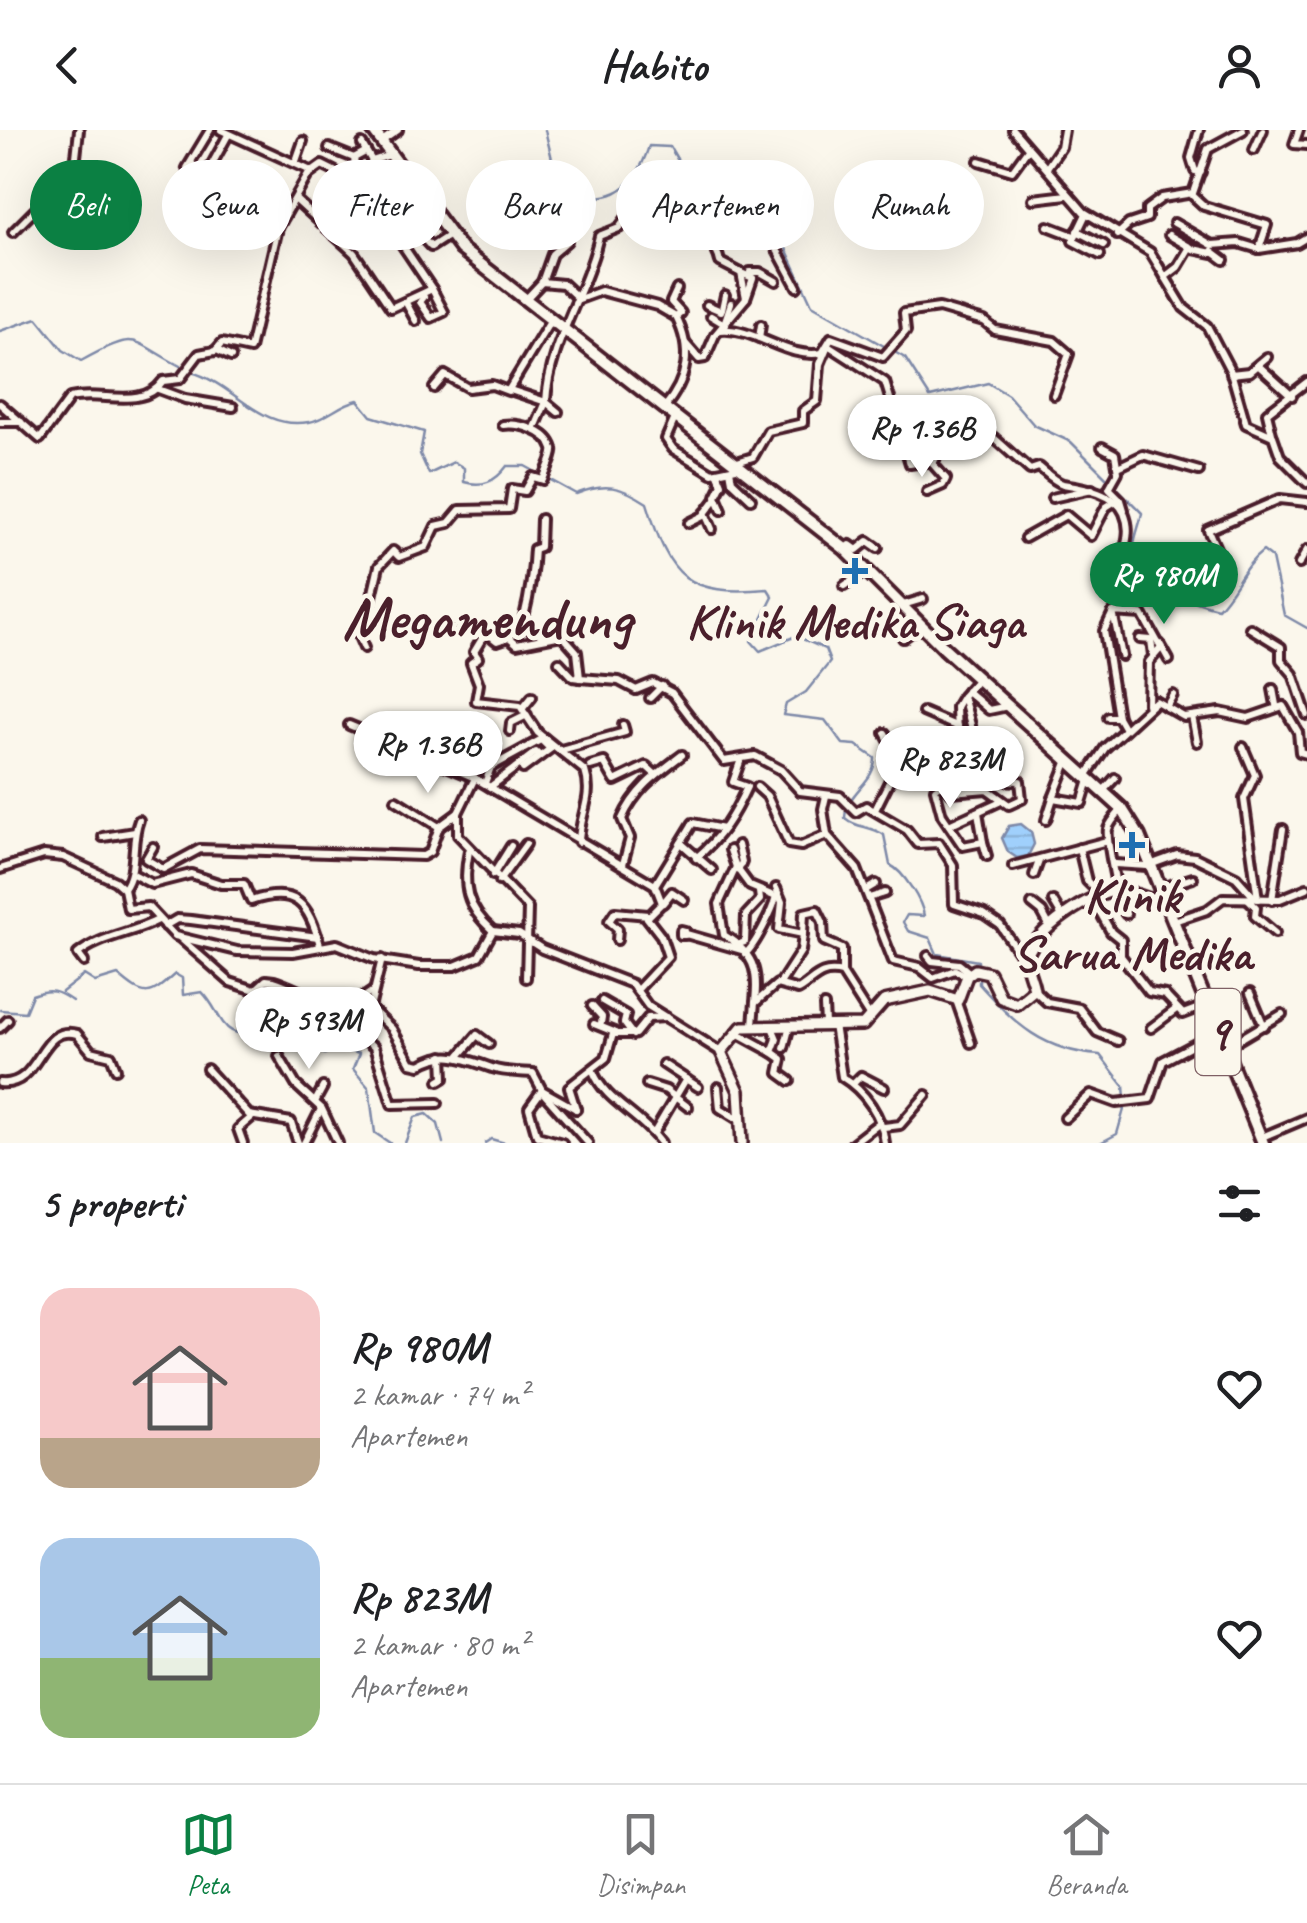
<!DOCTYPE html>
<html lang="id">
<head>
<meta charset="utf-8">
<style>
	body { margin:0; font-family:Caveat,sans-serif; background:#f6f6f6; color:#202124; height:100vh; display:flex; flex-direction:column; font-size:38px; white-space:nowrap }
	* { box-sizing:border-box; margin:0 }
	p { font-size:32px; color:#757577 }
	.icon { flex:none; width:55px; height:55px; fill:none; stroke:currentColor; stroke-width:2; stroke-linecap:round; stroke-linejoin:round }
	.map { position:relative; height:1013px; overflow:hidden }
	.sheet { display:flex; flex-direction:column; background:#fff; flex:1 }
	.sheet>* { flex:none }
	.banner { position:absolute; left:30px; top:30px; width:1248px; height:90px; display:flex; gap:20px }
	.price { position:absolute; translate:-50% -85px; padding:0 22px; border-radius:35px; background:#fff; color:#222; font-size:32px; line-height:65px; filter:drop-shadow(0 2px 5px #0008) }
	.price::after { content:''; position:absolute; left:50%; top:60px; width:30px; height:22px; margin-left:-15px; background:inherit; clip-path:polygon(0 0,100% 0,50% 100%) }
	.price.active { background:#0b8043; color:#fff }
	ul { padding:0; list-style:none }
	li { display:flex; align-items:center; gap:30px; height:250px; padding:0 40px }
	li span { display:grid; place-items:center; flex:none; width:280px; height:200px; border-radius:30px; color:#555 }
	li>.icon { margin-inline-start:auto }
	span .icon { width:120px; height:120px; fill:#fffc; stroke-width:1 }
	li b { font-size:42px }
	h2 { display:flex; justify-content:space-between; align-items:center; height:120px; padding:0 40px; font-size:42px }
	.chip { padding:0 35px; border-radius:45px; background:#fff; box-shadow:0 10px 40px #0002; font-size:35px; line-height:90px }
	.chip.active { background:#0b8043; color:#fff }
	header { display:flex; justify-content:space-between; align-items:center; height:130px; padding:0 40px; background:#fff; font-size:45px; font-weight:800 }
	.tabs { display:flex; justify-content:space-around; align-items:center; height:140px; border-top:2px solid #e0e0e0; background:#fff; font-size:28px; color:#757577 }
	.tabs a { display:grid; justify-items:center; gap:5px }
	.tabs .active { color:#0b8043 }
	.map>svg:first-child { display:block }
</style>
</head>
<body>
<header><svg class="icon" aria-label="back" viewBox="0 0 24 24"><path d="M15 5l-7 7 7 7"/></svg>Habito<svg class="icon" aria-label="person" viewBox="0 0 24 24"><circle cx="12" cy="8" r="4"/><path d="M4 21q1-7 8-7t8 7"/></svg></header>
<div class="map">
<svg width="1307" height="1013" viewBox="0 0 1307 1013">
	<defs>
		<pattern id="water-rules" width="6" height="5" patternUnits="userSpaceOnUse" patternTransform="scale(2.5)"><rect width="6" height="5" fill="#a0d0fc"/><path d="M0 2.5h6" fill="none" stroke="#8bb2d8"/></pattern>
	</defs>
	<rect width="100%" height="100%" fill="#fbf7ec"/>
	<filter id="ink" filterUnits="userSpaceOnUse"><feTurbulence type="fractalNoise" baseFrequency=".01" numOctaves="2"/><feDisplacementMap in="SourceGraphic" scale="20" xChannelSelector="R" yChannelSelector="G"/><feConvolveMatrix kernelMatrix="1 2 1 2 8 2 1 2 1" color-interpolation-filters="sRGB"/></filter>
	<g filter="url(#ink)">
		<!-- water -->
		<polygon fill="url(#water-rules)" stroke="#7e89a8" stroke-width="2.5" points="1021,694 1031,702 1034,714 1028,726 1017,728 1008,722 1002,708 1009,696"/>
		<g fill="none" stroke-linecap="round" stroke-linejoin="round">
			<!-- stream -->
			<g stroke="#7e89a8" stroke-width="2.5">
				<path d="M 545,0 L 559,58 C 604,78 634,64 649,16 L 670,17 L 701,70 L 765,97 L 784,114 L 812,175 L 905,228 L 930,267 L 988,253 L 1008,265 L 1034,295 L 1071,312 L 1142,383 C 1140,396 1130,417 1133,429 C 1136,450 1199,475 1218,478 C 1236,460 1242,437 1263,421 L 1272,428 L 1284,485 L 1307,498"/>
				<path d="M 0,201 L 37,188 L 63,220 L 81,231 C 142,198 128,210 184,238"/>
				<path d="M 191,242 C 235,254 259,301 309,292 C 327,289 339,274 358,270 L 371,286 L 424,302 L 420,324 L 429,344 L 454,332 L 464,338 L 464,352 C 483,357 495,352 507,336 L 525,336 L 576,364 C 605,352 621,356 647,373 C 670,449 687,466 768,459 L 773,467 L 751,511 L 760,521 L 796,506 L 825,519 L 830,532 L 806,562 L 786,574 L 783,585 L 825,590 L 843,614 L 856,615 L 875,628 C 875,653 846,662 845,688 C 857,699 870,695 884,705 L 890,735 C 903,741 922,771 924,786 L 907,785 L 903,792 L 908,801 L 930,808 L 937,824 L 978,831 L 978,837"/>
				<path d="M 979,845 L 979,854 C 1016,895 1043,921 1100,925 L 1124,956 L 1125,968"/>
				<path d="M 62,862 L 84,845 L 95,852 L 118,845 C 146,869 149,867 175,844 L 182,848 L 183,865 L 202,862 C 223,882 220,916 263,899 L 262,877 L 284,881 L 312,919 L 325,924 L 336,917 L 359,924 L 353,939 L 369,958 L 375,1003 L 390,1013"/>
				<path d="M 0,880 L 25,882 L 32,865 C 50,858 58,861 72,871"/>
				<polyline points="405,1013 415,987 427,984 438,994 443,1013"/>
				<polyline points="485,1013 491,1009 505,1013"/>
				<polyline points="1100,1013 1117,1004 1125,976"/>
			</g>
			<defs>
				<g id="minor">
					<polyline points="221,0 311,41"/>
					<polyline points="1013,0 1084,82 1150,122 1184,178 1207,196 1231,242 1246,294 1273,306 1280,326 1307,353"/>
					<polyline points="1199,0 1191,28 1195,41 1201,42"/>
					<polyline points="1299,0 1294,14 1307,15"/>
					<polyline points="382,11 398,0"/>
					<polyline points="362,14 372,31"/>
					<polyline points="329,18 354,28"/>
					<polyline points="1254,20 1263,0"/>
					<polyline points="296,31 303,11"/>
					<polyline points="979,31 1012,41 1028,19"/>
					<polyline points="192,33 187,38 210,0"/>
					<polyline points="1048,36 1061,17 1064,0"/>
					<polyline points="365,44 431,117 448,106"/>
					<polyline points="357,46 354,28 365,22"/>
					<polyline points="205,47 228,5"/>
					<polyline points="1191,64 1204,76 1267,95 1259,119 1297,113 1307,107"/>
					<polyline points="1033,69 1067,65"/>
					<polyline points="296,70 354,123 391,178 432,159 395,104 358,69 348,48"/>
					<polyline points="1086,84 1073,111 1100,125"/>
					<polyline points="255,93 276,102"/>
					<polyline points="1174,93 1212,115 1239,113 1259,119"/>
					<polyline points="1048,96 1074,106"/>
					<polyline points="1077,101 1104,115"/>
					<polyline points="13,102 37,78 57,70 56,60 74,45 79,0"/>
					<polyline points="395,104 413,93"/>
					<polyline points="1117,105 1129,94 1147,88 1147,79 1162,68 1193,63 1208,19 1243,0"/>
					<polyline points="1169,105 1193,119 1212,123"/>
					<polyline points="1212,121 1224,130"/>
					<polyline points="750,142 760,142 776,151"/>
					<polyline points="741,143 753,148 746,168"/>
					<polyline points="1165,147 1178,137 1190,117"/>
					<polyline points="542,152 552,124 567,111"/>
					<polyline points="424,167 420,172 431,188 444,182 432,159"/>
					<path d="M 526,169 L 542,152 L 563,154 L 579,169 L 601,161 L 657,176 L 676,187 C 693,221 688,249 664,278"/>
					<polyline points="406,173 416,191"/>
					<polyline points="707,175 721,181"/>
					<polyline points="722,179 725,165"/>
					<polyline points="711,186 726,195"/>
					<polyline points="676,187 681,183 671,172 677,159"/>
					<polyline points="724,194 731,173"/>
					<path d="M 721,200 C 754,197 788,230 822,223 L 831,208 L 883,227 L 906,201 L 904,183 L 939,178 L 984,191 L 995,200 L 1054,211 L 1069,224 L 1054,265"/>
					<polyline points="759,208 761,195"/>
					<path d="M 686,214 L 699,229 L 705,228 L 715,205 L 746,168 L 741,143 L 720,132 C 717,111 692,102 700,78"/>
					<polyline points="217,220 231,227"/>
					<polyline points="1259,236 1292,266"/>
					<polyline points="1231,244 1249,242 1267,227"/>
					<polyline points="434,258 445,245 468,258 492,255 508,261 551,190"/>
					<polyline points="158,259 185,269 233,277"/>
					<polyline points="510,260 546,272 534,300"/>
					<path d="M 0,274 L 40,309 L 70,268 C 100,260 142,281 163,251 L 180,249 L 199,224 L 215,221 L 222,213 L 250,219 L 278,98 L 308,45 L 322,35 L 348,48 L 365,44 L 372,31 L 390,25"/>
					<path d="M 558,282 L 546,272 C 549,213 586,164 599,106 L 619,98 L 646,61 L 677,56 L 700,78 L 744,95 L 774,114 L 797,157"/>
					<polyline points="675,288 666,309 673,319 712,343 741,337"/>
					<polyline points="0,292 21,292"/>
					<polyline points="1272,304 1267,283 1307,252"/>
					<polyline points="1102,317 1115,324 1118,342 1109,358 1121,370 1124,380"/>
					<path d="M 737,332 L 753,327 L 768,301 L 803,293 L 803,281 L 817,271 L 820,234 L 828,215 L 885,252 L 910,334 L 935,330 L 945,305 L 993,307 L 1030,340 L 1039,337 C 1045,342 1055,352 1063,354 C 1082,357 1114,361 1124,383 C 1137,413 1110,424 1137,455 L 1134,482"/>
					<polyline points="1118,337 1143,325 1199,341"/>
					<polyline points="730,340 732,351 751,369"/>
					<polyline points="717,342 722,354 716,366 722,380"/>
					<polyline points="927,362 943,355 946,349 930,331"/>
					<polyline points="1052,368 1092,359"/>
					<polyline points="705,383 712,399"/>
					<path d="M 541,389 L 540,417 L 534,419 C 533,440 529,467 524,487 L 529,498 L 544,507"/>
					<polyline points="689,393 703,386 716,369"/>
					<polyline points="1025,408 1066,385 1091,406 1106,377 1114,372"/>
					<polyline points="845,419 850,415 857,420 868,411 878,418"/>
					<polyline points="1299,434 1307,420"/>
					<polyline points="1212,435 1218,423 1208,400 1280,369 1307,372"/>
					<polyline points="844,456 867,440"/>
					<polyline points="903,475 923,469"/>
					<polyline points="1113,482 1104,501 1118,587"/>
					<polyline points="1250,498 1281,517 1281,530 1293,544 1307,585"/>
					<polyline points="458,499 482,499 497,511 509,507 517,514 562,505 577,522 580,548 619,551 636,560 653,553 672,563 724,631 755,626 781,640 800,661 840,666 856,682 866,676 907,700 918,714 939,713 953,735 954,774 984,784 1000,795 1026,833"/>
					<path d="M 486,502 L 474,522 L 478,528 L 471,533 L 479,554 L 476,571 L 520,576 L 538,603 L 585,641 C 594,668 579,685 579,712"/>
					<polyline points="903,508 921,495"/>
					<polyline points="1140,509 1151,510 1153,525"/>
					<polyline points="1160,514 1169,530"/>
					<path d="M 364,518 L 355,497 L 366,493 L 379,436 L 393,421 L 399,427 L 426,417 L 436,396 L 449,393 L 460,380 L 509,379 L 512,359 L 525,361 L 533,347 L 543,350 C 545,343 555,325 553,319 C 548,300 519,293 503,295"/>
					<polyline points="1122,526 1113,482 1142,484 1161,518 1149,532 1148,574"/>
					<polyline points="559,532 573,547 580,548"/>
					<polyline points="1273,559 1276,575"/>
					<polyline points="967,561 989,580 1008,576"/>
					<polyline points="650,568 662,556"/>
					<polyline points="1166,577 1173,565"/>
					<polyline points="523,578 532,567"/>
					<polyline points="923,582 958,597"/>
					<polyline points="1192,586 1197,612"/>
					<polyline points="1108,587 1118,587 1125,599"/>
					<polyline points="349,595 473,647 655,755 662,773 647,788 661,806 668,827 639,858"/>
					<polyline points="510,601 511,593 527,585"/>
					<polyline points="938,613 957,607 956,577 962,567"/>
					<polyline points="1243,617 1255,645 1244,669 1258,769"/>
					<polyline points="561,620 625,602 623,595"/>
					<polyline points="930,624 952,622"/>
					<polyline points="952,629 972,628"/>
					<polyline points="1068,630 1053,668 1082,673 1089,650"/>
					<polyline points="590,636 604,632 615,651 646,636 656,645"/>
					<polyline points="523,639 550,619 543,612"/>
					<polyline points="1086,646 1105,618 1156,571 1184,587 1220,582 1248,588 1283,576 1298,602 1300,622 1307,624"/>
					<polyline points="475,648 458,683 458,705 528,778 526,848"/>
					<polyline points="955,648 952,622 972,604"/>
					<polyline points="973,648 971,595 963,566 978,549"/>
					<polyline points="485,653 491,637 544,608"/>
					<path d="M 945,653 L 951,662 L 987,659 L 1009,675 L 1022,669 L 1020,651 L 955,648 C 948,651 941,654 935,659 L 942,685 L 963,716 L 983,712 L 978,682"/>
					<polyline points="490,657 536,622 540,626"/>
					<polyline points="757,657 767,666 789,714 801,716 827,705"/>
					<polyline points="1103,661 1115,648"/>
					<polyline points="826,666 823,679 827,705 857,739 893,831 919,837 933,848 955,840 967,846"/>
					<polyline points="396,670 439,697"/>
					<path d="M 1122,679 C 1117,685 1111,691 1108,699 C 1106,708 1119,778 1126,784"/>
					<polyline points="875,680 900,630 885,603"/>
					<polyline points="1046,690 1053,668"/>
					<polyline points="949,695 1001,671"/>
					<polyline points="103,707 135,702"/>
					<polyline points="983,712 987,726"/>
					<polyline points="681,713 712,740"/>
					<polyline points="738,715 742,732 739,739"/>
					<polyline points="153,717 146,729 163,739 200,719 423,726 430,722 439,697 458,683"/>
					<polyline points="1079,718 1087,751 1100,764"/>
					<polyline points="730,720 736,737"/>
					<path d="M 469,721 C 462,756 466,777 493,801"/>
					<path d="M 696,728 C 721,707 734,685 747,657 L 733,652 L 740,632"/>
					<path d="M 623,734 L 630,708 L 622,689 C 635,659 657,644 682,625"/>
					<polyline points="1115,734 1147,736 1177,725 1195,727 1236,747 1253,766"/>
					<polyline points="1013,736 1107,711"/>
					<polyline points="0,739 44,725 63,727 115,751 124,759 128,779 148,777 175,806 237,821 293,822 337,814 374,829 419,836 455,836 479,826 493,801 519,804 542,819 632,854 648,876 721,922"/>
					<path d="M 133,744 L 152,754 L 191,744 L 221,754 L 244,754 L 251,771 C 296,756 308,773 320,815"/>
					<polyline points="493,745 511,716"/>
					<polyline points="1034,745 1039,731"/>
					<polyline points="499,751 526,714"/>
					<polyline points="655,755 693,693 723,699"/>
					<polyline points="776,758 782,772 779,799 803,804 804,783 817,780 823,792 824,811 842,819 842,843"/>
					<polyline points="1161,758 1193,748"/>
					<path d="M 124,759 C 138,740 130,713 139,690"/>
					<polyline points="866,760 876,754"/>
					<polyline points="869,768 885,763"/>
					<polyline points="1092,768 1111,802 1121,810 1121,826 1149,862 1165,865 1183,884 1207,875"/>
					<polyline points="1248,769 1256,777 1255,786 1275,803"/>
					<polyline points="1272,770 1283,699"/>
					<polyline points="1053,771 1062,786"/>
					<polyline points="663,773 672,762 684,770"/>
					<polyline points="1032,774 1042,782 1050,797"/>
					<polyline points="1174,791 1207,780 1223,768 1280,769 1307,758"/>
					<polyline points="165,796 177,789 191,790 318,807"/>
					<polygon points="681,800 685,801 685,805 681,805"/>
					<polyline points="686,804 742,820"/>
					<path d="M 180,808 L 230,852 L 255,860 L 266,850 L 274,851 C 308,862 339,888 373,861"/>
					<polyline points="617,810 618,799 609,791 615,782 648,785"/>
					<polyline points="739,814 745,812 746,785 760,770 759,762"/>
					<path d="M 745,824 C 755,816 773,780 776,767 L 750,756 L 736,737 L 719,774 L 724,805 C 765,830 756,853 753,895"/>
					<polyline points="928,826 932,831 959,834 969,842"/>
					<path d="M 382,829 L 370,878 L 392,899 L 411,933 L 420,935 C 447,919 465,929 492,938 C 503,942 520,942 533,943 L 542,960 L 576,979"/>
					<path d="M 84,832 L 78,824 C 100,806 131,804 158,790"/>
					<polyline points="781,852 801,821 803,804"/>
					<polyline points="1034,860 1047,872 1079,878 1097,902 1118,911"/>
					<polyline points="1250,863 1264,896"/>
					<polyline points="956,870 971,913"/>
					<polyline points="355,871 350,898 374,917 392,974 438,973"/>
					<polyline points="602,871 626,885 624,893 633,905"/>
					<path d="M 755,873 L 777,854 L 798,860 C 815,850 819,838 842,843 L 870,887"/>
					<polyline points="592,876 602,887 601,893"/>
					<polyline points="824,876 825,894"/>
					<polyline points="594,894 614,902"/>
					<path d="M 834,895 L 842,947 C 865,961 882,986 885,1013"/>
					<polyline points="772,897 777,909 772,922 782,929 779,943 790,951"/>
					<polyline points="0,898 8,890"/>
					<polyline points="1151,898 1175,880"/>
					<polyline points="737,903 772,922"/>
					<polyline points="784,918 789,899"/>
					<polyline points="1225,918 1282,884"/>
					<polyline points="460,925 477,905 489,914"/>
					<polyline points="279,926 296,955 322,979 338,1013"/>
					<polyline points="663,934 698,957"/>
					<polyline points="207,939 249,985 291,992 298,1013"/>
					<path d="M 593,941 C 605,972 639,983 661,1013"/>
					<polyline points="439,951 444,948 443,926"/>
					<path d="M 0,953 C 42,957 38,893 77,904 L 91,921 L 111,926 L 116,939"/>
					<polyline points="647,954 666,960 688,977"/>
					<polyline points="853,954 861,946 884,958"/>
					<polyline points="718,957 720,978 741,991"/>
					<polyline points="542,960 529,978 537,1006 562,1013"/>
					<polyline points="545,965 588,1013"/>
					<polyline points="316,970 323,957"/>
					<polyline points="576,979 569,957 606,928 613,904 635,904 648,888 666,887"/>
					<polyline points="1065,988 1091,964 1116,973 1150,969 1163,931 1218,902"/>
					<polyline points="884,997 900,995 926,965"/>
					<polyline points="654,1003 686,949"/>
					<polyline points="1262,1007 1307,988"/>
					<polyline points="243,1013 238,999 252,987"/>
					<polyline points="304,1013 321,979"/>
					<polyline points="853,1013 880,992"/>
				</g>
				<path id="major" d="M 742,1013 L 739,961 L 721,922 L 742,897 L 863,895 L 884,871 L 930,861 L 958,870 L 967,846 L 975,840 L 989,843 L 1001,868 L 1017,874 L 1034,860 C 1033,850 1026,839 1027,829 C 1030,803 1094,760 1119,761 C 1136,761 1148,773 1165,769"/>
				<polyline id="highway" points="373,0 461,119 845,419 944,518 1122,679 1139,706 1263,1013"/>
			</defs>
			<!-- minor casing -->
			<use href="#minor" stroke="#4a1f2b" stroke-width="14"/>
			<!-- major casing -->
			<use href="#major" stroke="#4a1f2b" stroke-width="16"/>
			<!-- highway casing -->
			<use href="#highway" stroke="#4a1f2b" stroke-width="18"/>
			<!-- minor -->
			<use href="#minor" stroke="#fbf7ec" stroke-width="6"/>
			<!-- major -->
			<use href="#major" stroke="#fbf7ec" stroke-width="9"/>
			<!-- highway -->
			<use href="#highway" stroke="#fbf7ec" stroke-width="10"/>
		</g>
	</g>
	<!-- markers -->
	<g fill="#1f6fb2" stroke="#fbf7ec" stroke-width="4">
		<path d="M850 426h10v10h10v10h-10v10h-10v-10h-10v-10h10z"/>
		<path d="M1127 700h10v10h10v10h-10v10h-10v-10h-10v-10h10z"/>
	</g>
	<g text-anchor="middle" stroke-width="9" stroke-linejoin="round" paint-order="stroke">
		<!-- shield labels -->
		<rect fill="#fbf7ec" stroke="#7f6065" stroke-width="2.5" x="1195.5" y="859" width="45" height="86" rx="8"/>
		<g font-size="48" font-weight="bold" fill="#4a1f2b">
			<text x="1218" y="919">9</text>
		</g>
		<!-- poi labels -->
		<g font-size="50" font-weight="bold" fill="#4a1f2b" stroke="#fbf7ec">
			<text x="855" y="508">Klinik Medika Siaga</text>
			<text x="1132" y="782">Klinik<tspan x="1132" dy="58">Sarua Medika</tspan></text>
		</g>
		<!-- district labels -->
		<g font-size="60" font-weight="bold" fill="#4a1f2b" stroke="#fbf7ec">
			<text x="487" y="508">Megamendung</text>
		</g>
	</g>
</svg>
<b class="price" style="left:922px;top:350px">Rp 1.36B</b>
<b class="price active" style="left:1164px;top:497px">Rp 980M</b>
<b class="price" style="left:428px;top:666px">Rp 1.36B</b>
<b class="price" style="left:950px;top:681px">Rp 823M</b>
<b class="price" style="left:309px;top:942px">Rp 593M</b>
<div class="banner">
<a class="chip active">Beli</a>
<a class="chip">Sewa</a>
<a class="chip">Filter</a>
<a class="chip">Baru</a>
<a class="chip">Apartemen</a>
<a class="chip">Rumah</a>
</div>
</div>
<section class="sheet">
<h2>5 properti<svg class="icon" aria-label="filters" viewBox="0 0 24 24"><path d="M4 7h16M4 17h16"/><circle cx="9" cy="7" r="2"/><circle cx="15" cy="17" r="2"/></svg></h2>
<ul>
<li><span style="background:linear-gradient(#f6c9c9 75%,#b9a48a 0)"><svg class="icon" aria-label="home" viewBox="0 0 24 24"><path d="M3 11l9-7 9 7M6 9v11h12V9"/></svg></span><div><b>Rp 980M</b><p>2 kamar · 74 m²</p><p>Apartemen</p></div><svg class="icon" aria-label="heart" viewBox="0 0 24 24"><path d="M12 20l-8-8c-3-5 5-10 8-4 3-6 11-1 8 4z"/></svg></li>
<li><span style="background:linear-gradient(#a9c7e8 60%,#8fb573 0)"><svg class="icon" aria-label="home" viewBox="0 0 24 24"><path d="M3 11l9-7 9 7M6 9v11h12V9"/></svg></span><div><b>Rp 823M</b><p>2 kamar · 80 m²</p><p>Apartemen</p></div><svg class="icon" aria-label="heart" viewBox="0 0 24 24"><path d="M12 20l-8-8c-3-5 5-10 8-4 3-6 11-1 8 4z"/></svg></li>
</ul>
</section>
<nav class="tabs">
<a class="active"><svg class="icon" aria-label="map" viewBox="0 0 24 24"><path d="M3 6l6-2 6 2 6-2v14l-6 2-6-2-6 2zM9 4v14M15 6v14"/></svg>Peta</a>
<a><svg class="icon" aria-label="saved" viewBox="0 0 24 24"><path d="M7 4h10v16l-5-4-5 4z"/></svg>Disimpan</a>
<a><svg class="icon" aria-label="home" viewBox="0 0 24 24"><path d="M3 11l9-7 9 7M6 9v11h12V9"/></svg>Beranda</a>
</nav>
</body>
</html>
